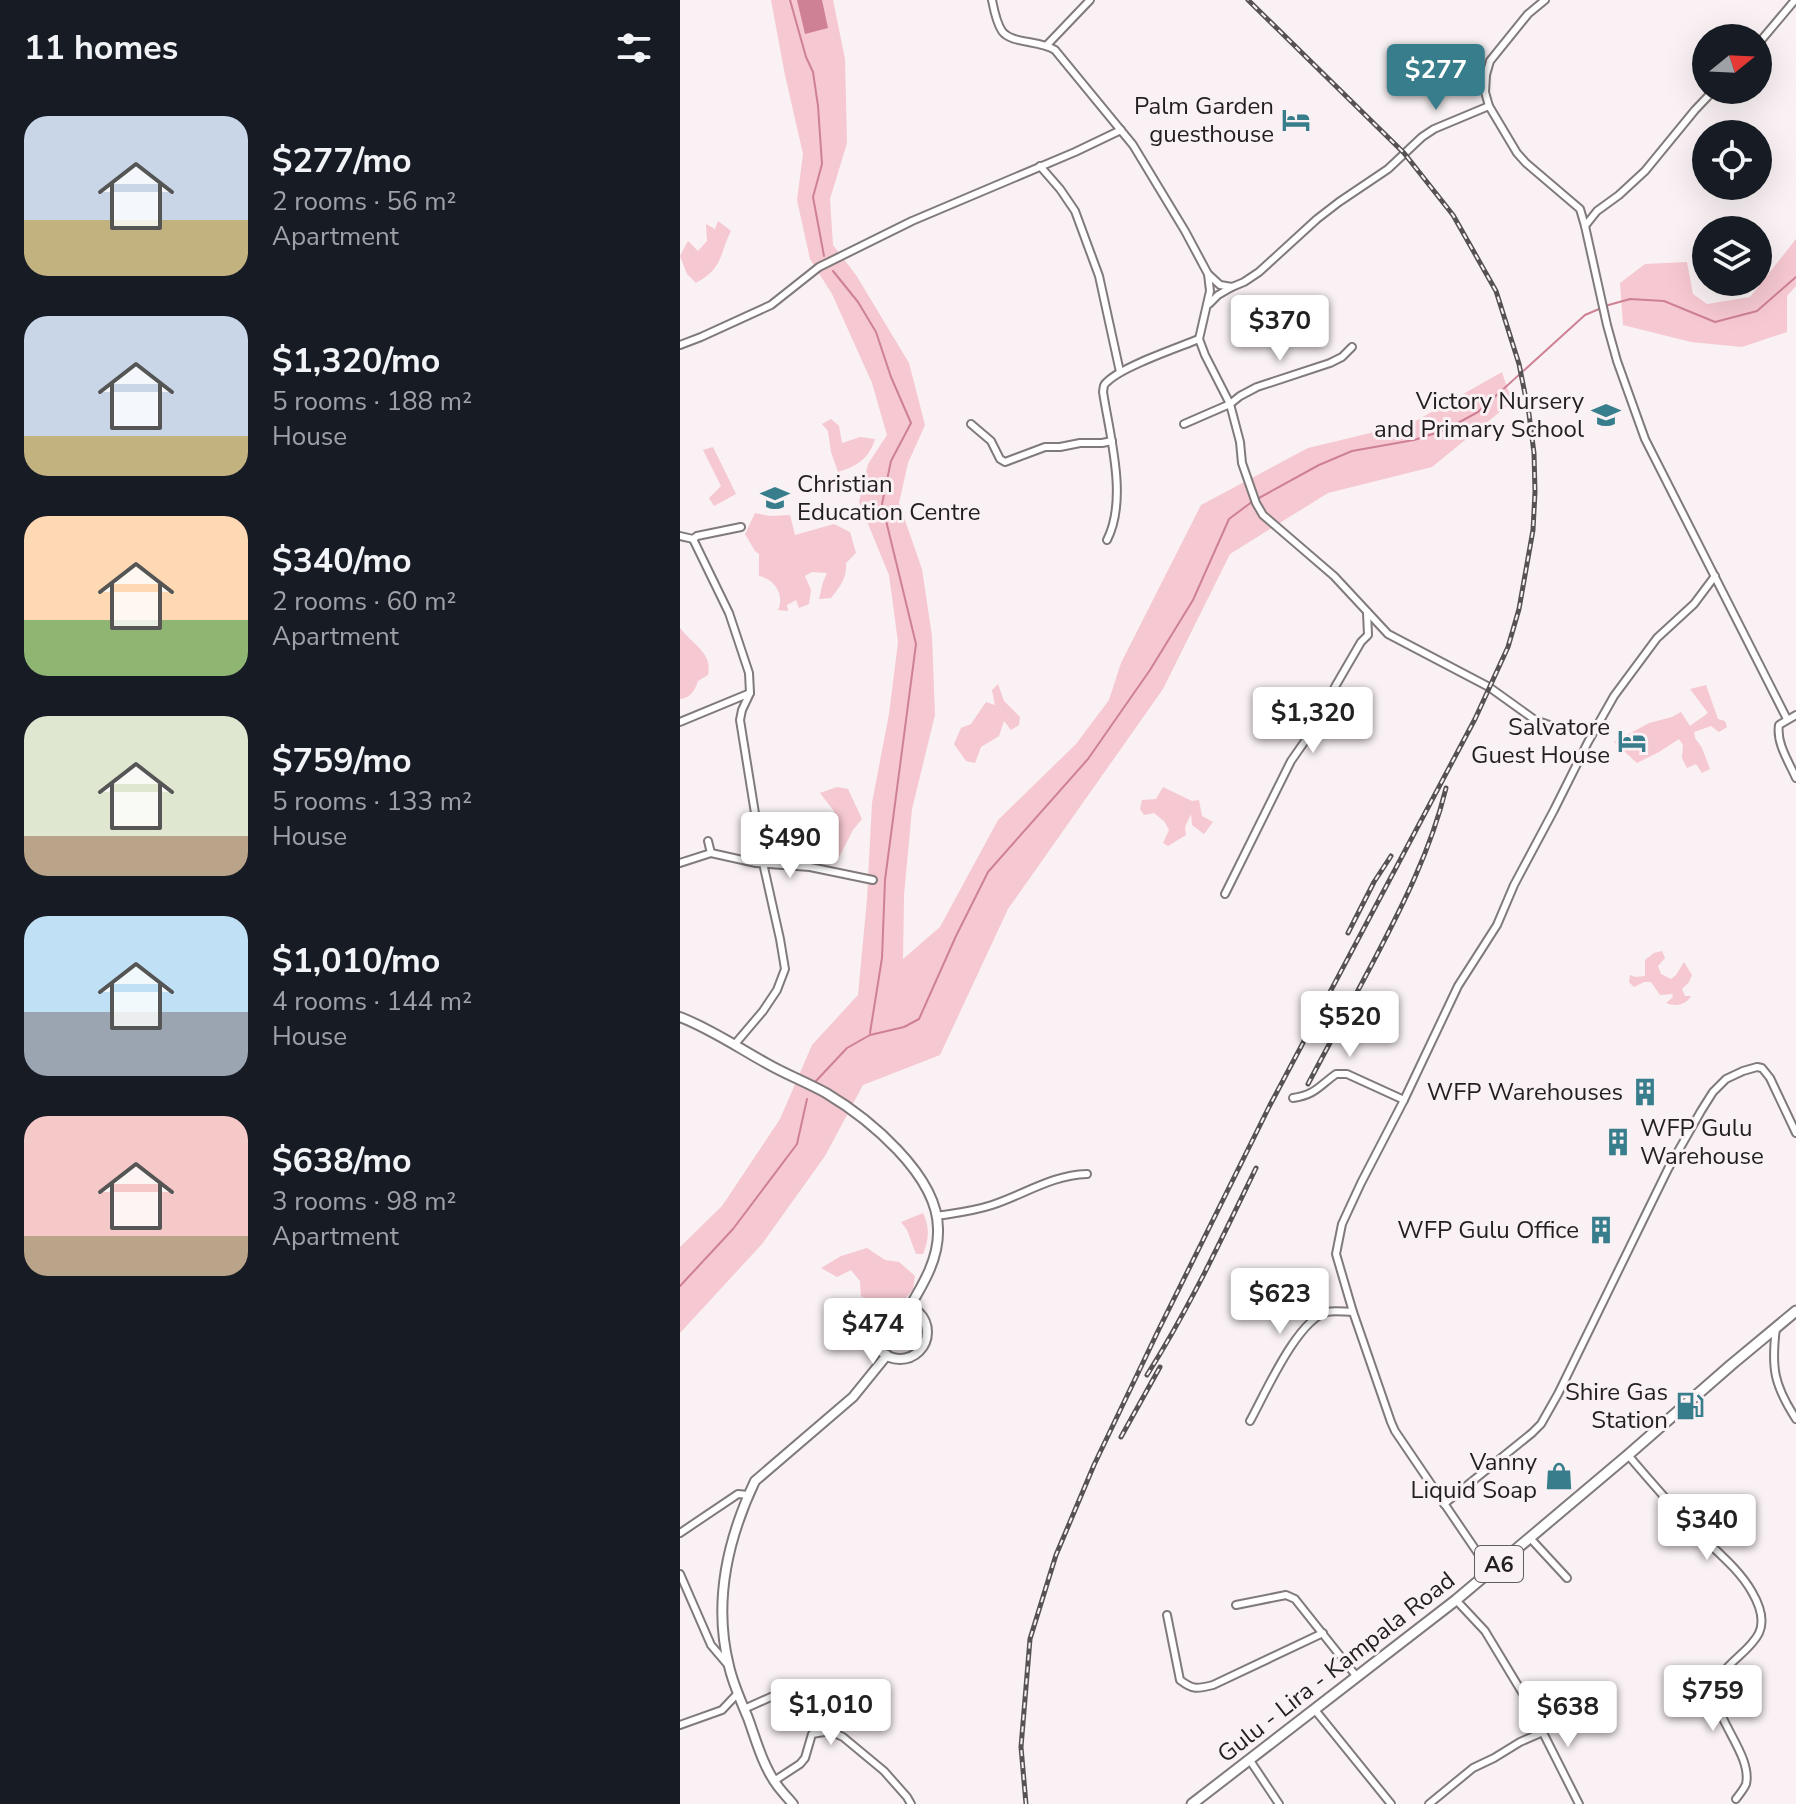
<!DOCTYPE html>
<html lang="en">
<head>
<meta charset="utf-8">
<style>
	body { margin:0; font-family:"Nunito Sans",sans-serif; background:#242831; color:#f1f3f6; height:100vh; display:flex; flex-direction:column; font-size:30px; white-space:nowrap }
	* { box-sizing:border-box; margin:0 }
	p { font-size:26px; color:#9ea1a6 }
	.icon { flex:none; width:44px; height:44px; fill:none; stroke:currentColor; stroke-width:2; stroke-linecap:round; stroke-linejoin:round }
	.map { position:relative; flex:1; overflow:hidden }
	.sheet { display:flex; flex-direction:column; background:#171b24; width:680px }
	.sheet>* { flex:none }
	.needle { width:52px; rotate:72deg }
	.buttons { position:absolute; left:1012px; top:24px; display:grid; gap:16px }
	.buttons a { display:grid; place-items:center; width:80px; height:80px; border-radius:50%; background:#171b24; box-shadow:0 8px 32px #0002; font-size:40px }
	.price { position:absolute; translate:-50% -68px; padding:0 18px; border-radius:8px; background:#fff; color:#222; font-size:26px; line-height:52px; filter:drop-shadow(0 2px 4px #0008) }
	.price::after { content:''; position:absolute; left:50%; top:48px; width:24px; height:18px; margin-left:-12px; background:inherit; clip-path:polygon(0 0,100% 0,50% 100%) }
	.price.selected { background:#387d8c; color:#fff }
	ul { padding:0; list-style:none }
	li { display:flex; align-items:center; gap:24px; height:200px; padding:0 24px }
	li span { display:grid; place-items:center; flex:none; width:224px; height:160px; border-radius:24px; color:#555 }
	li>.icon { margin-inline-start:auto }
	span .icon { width:96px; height:96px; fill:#fffc; stroke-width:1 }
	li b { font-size:34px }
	h2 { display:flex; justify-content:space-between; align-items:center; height:96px; padding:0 24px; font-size:34px }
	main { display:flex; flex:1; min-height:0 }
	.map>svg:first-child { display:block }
</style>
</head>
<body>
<main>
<section class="sheet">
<h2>11 homes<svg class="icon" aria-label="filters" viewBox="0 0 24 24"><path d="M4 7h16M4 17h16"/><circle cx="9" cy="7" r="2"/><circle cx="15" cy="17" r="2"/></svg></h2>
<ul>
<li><span style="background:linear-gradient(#c9d6e8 65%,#c2b280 0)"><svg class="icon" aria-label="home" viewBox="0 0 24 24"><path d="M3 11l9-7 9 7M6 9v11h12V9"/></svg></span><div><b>$277/mo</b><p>2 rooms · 56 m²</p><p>Apartment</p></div></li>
<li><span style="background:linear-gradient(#c9d6e8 75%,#c2b280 0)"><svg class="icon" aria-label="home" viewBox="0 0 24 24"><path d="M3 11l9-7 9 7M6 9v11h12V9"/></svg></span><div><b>$1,320/mo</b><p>5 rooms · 188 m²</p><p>House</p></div></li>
<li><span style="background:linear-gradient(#ffd9b3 65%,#8fb573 0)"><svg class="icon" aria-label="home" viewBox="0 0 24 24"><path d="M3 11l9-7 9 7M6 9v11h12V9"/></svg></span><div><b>$340/mo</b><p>2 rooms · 60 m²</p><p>Apartment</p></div></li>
<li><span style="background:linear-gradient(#dfe7d0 75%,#b9a48a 0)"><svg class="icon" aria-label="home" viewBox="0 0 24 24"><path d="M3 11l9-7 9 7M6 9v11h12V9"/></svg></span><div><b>$759/mo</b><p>5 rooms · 133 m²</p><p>House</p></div></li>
<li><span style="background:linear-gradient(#bfe0f5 60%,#9aa5b1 0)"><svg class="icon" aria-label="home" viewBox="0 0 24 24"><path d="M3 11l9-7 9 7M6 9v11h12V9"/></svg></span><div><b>$1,010/mo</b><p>4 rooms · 144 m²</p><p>House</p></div></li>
<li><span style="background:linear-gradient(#f6c9c9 75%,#b9a48a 0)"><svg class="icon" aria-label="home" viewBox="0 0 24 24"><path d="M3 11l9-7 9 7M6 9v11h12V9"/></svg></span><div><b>$638/mo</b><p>3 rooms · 98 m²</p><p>Apartment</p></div></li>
</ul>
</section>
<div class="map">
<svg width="1116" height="1804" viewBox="0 0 1116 1804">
	<rect width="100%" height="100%" fill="#f9f1f3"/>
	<!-- green -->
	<g fill="#f6c8d1">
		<polygon points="91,0 153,0 165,59 167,143 150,199 153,245 176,275 229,363 245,425 228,463 219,503 242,569 252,636 255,715 232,809 224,895 223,959 260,927 318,820 396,744 429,700 441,663 521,505 628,448 732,423 822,372 832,402 752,467 648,493 550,554 483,689 328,909 260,1055 183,1085 145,1156 82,1244 0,1333 0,1247 42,1206 100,1119 132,1045 178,995 187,899 192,803 209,714 218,642 209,575 179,502 188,464 207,435 192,383 152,294 130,259 117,200 123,154 105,75"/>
		<path d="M 38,221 L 51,231 C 38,257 44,267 16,283 L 7,274 L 0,256 L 8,241 L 18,251 L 27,241 L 26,224 L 35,229 Z"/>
		<polygon points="1116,239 1116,286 1107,296 1107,332 1062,347 1011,342 943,325 940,283 965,264 1007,262 1013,294 1027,304 1070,297"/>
		<path d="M 151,419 L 159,426 L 162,443 L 180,437 L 195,439 C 189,459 177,466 158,472 L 151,452 L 148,431 L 142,424 Z"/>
		<polygon points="33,447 56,494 34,506 29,498 41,486 23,450"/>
		<path d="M 75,513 L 90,516 L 110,515 L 115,535 L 154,524 L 170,532 L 176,553 L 166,563 C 167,578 160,587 151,598 L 139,599 L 143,582 L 147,573 L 132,572 L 125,576 L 131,590 L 129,604 L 119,608 L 116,600 L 107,605 L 108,611 L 98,610 C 105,595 95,579 79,576 L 79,554 L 75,551 L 65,534 Z"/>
		<path d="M 0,628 C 13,645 33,653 28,675 L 18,681 C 15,690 11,698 0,699 Z"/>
		<polygon points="318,684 324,701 340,717 339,725 331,730 324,721 319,736 301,747 295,763 286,761 274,744 281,728 291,724 306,702 315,705 312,690"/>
		<polygon points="1026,685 1038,719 1045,721 1047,727 1039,732 1031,726 1014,732 1015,738 1022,748 1030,769 1022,773 1016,764 1007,768 1002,758 1003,745 999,739 979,752 957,763 934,742 969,723 992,717 1001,712 1010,726 1028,713 1010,689"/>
		<polygon points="157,787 168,789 182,819 173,830 156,863 146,856 143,844 154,821 154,811 140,793"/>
		<polygon points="483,787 512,801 519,800 522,816 533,822 524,834 512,825 511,814 505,827 506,835 488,846 483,843 489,830 484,821 474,813 464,815 460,809 462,800 476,799"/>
		<path d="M 982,951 L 985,958 L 978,966 L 981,974 L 991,979 L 996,975 L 1004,962 L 1012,975 L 1009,982 L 1002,989 L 1005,996 L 1011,996 C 1006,1005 995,1007 986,1003 L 993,997 L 992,994 L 980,995 L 971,982 L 964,982 L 954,987 L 949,982 L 950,975 L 955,977 L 965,976 L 965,960 L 974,953 Z"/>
		<path d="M 243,1213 C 250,1228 249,1239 243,1254 L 236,1254 L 227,1230 L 221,1222 Z"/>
		<polygon points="187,1248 205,1260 219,1262 235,1276 233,1289 214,1313 181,1296 180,1281 171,1270 157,1277 141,1268 161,1256"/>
	</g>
	<!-- water -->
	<polygon fill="#ce8194" points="117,0 142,0 148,28 125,34"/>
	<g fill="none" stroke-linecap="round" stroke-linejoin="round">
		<!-- stream -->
		<g stroke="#ce8194" stroke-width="2">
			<polyline points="110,0 126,57 133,72 138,106 142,164 133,197 144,256"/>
			<polyline points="153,271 178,302 196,332 211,377 231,423 211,461 202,504 236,644 205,880 202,958 190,1033"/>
			<polyline points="925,306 950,299 984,301 1035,322 1077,311 1116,277"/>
			<polyline points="579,498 639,465 672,451 734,440 765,430 798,412 905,315 919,309"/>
			<polyline points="136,1081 167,1048 190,1035 224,1027 239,1019 276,936 308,872 408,759 470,670 513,600 549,519 573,501"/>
			<polyline points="0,1286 53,1229 117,1144 127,1099"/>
		</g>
		<defs>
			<g id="street">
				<path d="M 312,0 C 314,10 316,22 322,31 C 331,44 360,40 375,50 L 453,145 L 505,231 L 528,274 L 540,285 L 552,287 L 564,282 L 579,272 L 637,219 L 659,202 L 708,169 L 742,137 L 754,129 L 809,106"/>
				<polyline points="865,0 848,14 810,61 806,75 805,92 809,106 837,153 846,163 900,209 905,226 927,325 937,361 965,439 1107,719"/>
				<polyline points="1078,44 1115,0"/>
				<polyline points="367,45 410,0"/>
				<polyline points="360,166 380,189 395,211 419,276 440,372"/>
				<polyline points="905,226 917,211 939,195 965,171 1015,110 1034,90"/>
				<polyline points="528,274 530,291 519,339 525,355 550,404 560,442 562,463 576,503 583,515 654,576 708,634 809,687 855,720 875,727 899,729 913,732"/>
				<polyline points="529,304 538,295 552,287"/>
				<polyline points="0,345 21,337 91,305 139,267 232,221 395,152 441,130"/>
				<polyline points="291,424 311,441 320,459 325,462 365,447 380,447 400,443 422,443 432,441"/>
				<polyline points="504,424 550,404 560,396 577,387 650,363 662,357 672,347"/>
				<polyline points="0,536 13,539 17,536 61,527"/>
				<polyline points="13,539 49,613 69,673 70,693 62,710 60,720 83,863 100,939 105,969 97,990 83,1011 55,1044"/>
				<path d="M 427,540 C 448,499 430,437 423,392 C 424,386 423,385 428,381 C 444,366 497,348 519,339"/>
				<path d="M 1116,715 L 1099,725 C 1096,743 1109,762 1116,778"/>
				<polyline points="0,722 70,693"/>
				<polyline points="31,853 76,863 130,867 193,880"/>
				<polyline points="0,863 31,853 28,841"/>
				<polyline points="545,894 611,761 632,731 656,685 681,642 688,635 687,612"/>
				<path d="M 613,1098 C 635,1095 639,1086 656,1074 L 667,1074 L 724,1100"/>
				<path d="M 257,1216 C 276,1213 294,1211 312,1205 C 345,1194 372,1175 407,1174"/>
				<path d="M 1096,1328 C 1091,1368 1094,1385 1116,1419"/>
				<path d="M 570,1421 C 585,1394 617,1320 647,1312 C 655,1310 665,1312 673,1312"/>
				<path d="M 948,1455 C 971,1482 994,1509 1018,1533 C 1037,1552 1059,1569 1072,1592 C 1079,1604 1085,1620 1079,1633 C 1068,1656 1032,1668 1036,1697 C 1039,1724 1072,1757 1066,1784 C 1064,1789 1059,1795 1056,1799"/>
				<polyline points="764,1504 852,1433 861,1424 878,1394 988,1169 1021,1111 1033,1092 1046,1079 1063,1071 1077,1067 1082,1068 1090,1078 1116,1133"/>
				<polyline points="0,1533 58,1494 68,1495"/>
				<polyline points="850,1538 887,1578"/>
				<polyline points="810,1571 715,1431 711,1422 673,1312 656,1254 662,1224 681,1183 724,1100 778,986 817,925 834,885 874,810 908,742 934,696 977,638 1014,604 1035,576"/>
				<polyline points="0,1574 31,1645 48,1665"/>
				<polyline points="776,1600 805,1631 846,1699 899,1804"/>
				<polyline points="556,1605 606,1595 615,1599 677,1677"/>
				<path d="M 487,1615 L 500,1680 C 513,1690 517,1689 533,1685 L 643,1633"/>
				<polyline points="64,1709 93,1696"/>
				<polyline points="635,1710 711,1804"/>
				<polyline points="0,1725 42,1710 58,1693"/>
				<polyline points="569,1759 599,1804"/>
				<polyline points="94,1781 120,1764 125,1758 132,1734 150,1731 163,1737 204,1771 227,1797 231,1804"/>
				<polyline points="749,1804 793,1768 814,1758 840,1742 863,1732"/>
			</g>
			<g id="secondary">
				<path d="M 0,1017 C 31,1029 57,1047 86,1063 C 105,1074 126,1082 146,1093 C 188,1118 258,1175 258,1229 C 259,1258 244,1283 229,1308"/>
				<circle cx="220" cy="1332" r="27"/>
				<path d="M 113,1804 C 108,1798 102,1792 97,1785 C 83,1766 76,1740 68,1718 C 61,1701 53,1684 49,1666 C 33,1603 48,1538 75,1481 L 173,1397 L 207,1355"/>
			</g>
			<polyline id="primary" points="512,1804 776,1600 948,1455 1051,1365 1116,1311"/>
		</defs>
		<!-- street casing -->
		<use href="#street" stroke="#817a7b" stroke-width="10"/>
		<!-- secondary casing -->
		<use href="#secondary" stroke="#817a7b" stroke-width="12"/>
		<!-- primary casing -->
		<use href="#primary" stroke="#817a7b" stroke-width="13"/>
		<!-- street -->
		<use href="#street" stroke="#fff" stroke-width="6"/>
		<!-- secondary -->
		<use href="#secondary" stroke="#fff" stroke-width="8"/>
		<!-- primary -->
		<use href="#primary" stroke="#fff" stroke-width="9"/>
		<defs>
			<g id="rail">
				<polyline points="668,933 694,882 711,856"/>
				<path d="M 628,1084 C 649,1044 671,1004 692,964 C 722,907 751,850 766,788"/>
				<path d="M 467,1375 C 509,1309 542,1238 576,1168"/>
				<polyline points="441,1437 480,1367"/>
				<polyline points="346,1804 341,1747 350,1639 376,1555 414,1465 479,1329 590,1105 795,719 828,647 839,609 853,530 855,492 854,453 849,414 839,364 816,291 773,215 724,153 568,0"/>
			</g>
		</defs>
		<!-- rail casing -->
		<use href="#rail" stroke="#565253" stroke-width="5"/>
		<!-- rail -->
		<use href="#rail" stroke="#f9f1f3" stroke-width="2" stroke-dasharray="6" stroke-linecap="butt"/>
	</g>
	<!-- icons -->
	<defs>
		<symbol id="hotel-bare" viewBox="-9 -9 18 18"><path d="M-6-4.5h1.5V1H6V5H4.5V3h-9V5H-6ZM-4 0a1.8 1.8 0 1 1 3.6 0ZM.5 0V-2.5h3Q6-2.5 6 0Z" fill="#387d8c" stroke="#f9f1f3" stroke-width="2.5" paint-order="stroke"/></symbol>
		<symbol id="school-bare" viewBox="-9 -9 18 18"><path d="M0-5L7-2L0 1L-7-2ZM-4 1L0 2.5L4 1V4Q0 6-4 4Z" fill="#387d8c" stroke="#f9f1f3" stroke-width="2.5" paint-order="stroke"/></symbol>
		<symbol id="building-bare" viewBox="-9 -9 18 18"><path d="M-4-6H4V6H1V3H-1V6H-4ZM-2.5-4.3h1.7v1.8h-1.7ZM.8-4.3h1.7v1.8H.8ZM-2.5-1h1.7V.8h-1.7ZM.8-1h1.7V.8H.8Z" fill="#387d8c" stroke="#f9f1f3" stroke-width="2.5" paint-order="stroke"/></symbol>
		<symbol id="fuel-bare" viewBox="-9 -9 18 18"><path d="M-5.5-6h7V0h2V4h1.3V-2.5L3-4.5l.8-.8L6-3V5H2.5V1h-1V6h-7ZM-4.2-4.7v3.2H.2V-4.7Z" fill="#387d8c" stroke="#f9f1f3" stroke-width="2.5" paint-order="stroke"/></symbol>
		<symbol id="shop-bare" viewBox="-9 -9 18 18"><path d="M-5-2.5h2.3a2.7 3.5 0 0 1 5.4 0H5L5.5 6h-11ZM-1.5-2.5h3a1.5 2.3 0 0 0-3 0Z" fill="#387d8c" stroke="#f9f1f3" stroke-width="2.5" paint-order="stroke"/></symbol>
	</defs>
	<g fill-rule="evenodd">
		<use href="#hotel-bare" x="596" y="100" width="40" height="40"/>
		<use href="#school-bare" x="906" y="395" width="40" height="40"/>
		<use href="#school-bare" x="75" y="478" width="40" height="40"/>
		<use href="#hotel-bare" x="932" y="721" width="40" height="40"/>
		<use href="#building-bare" x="945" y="1072" width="40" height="40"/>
		<use href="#building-bare" x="918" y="1122" width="40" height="40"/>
		<use href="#building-bare" x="901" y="1210" width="40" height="40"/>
		<use href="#fuel-bare" x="990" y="1386" width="40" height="40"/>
		<use href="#shop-bare" x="859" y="1456" width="40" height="40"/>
	</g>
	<g text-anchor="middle" stroke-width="6" stroke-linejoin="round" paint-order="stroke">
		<!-- shield labels -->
		<rect fill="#f9f1f3" stroke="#625e5f" stroke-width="2" x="795" y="1546" width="48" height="36" rx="6"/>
		<g font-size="22" font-weight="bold" fill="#221f20">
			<text x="819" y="1572">A6</text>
		</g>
		<!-- poi labels -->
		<g font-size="24" fill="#221f20" stroke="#f9f1f3" text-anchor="end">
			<text x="594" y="114">Palm Garden<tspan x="594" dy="28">guesthouse</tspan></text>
			<text x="904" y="409">Victory Nursery<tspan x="904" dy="28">and Primary School</tspan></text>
			<text x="117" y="492" text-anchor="start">Christian<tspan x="117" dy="28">Education Centre</tspan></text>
			<text x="930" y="735">Salvatore<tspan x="930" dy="28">Guest House</tspan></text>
			<text x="943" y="1100">WFP Warehouses</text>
			<text x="960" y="1136" text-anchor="start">WFP Gulu<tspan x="960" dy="28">Warehouse</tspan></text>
			<text x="899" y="1238">WFP Gulu Office</text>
			<text x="988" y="1400">Shire Gas<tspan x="988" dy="28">Station</tspan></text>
			<text x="857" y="1470">Vanny<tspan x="857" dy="28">Liquid Soap</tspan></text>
		</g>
		<!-- street labels -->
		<g font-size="24" fill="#221f20" stroke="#f9f1f3">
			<text transform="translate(656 1667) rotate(-38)" y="8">Gulu - Lira - Kampala Road</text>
		</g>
	</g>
</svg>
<div class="buttons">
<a><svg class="needle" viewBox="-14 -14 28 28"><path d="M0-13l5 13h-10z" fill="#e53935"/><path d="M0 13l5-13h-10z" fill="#9ea1a6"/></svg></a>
<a><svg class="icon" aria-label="locate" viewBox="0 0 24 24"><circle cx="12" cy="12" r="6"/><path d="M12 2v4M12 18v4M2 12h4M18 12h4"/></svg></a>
<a><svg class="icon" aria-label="layers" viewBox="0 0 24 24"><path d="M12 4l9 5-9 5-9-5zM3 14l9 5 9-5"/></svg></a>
</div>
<b class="price selected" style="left:756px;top:112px">$277</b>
<b class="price" style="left:600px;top:363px">$370</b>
<b class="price" style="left:633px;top:755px">$1,320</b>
<b class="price" style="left:110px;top:880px">$490</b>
<b class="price" style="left:670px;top:1059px">$520</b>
<b class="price" style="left:600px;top:1336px">$623</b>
<b class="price" style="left:193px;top:1366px">$474</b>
<b class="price" style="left:1027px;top:1562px">$340</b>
<b class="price" style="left:1033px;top:1733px">$759</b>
<b class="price" style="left:151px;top:1747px">$1,010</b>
<b class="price" style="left:888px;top:1749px">$638</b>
</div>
</main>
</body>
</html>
